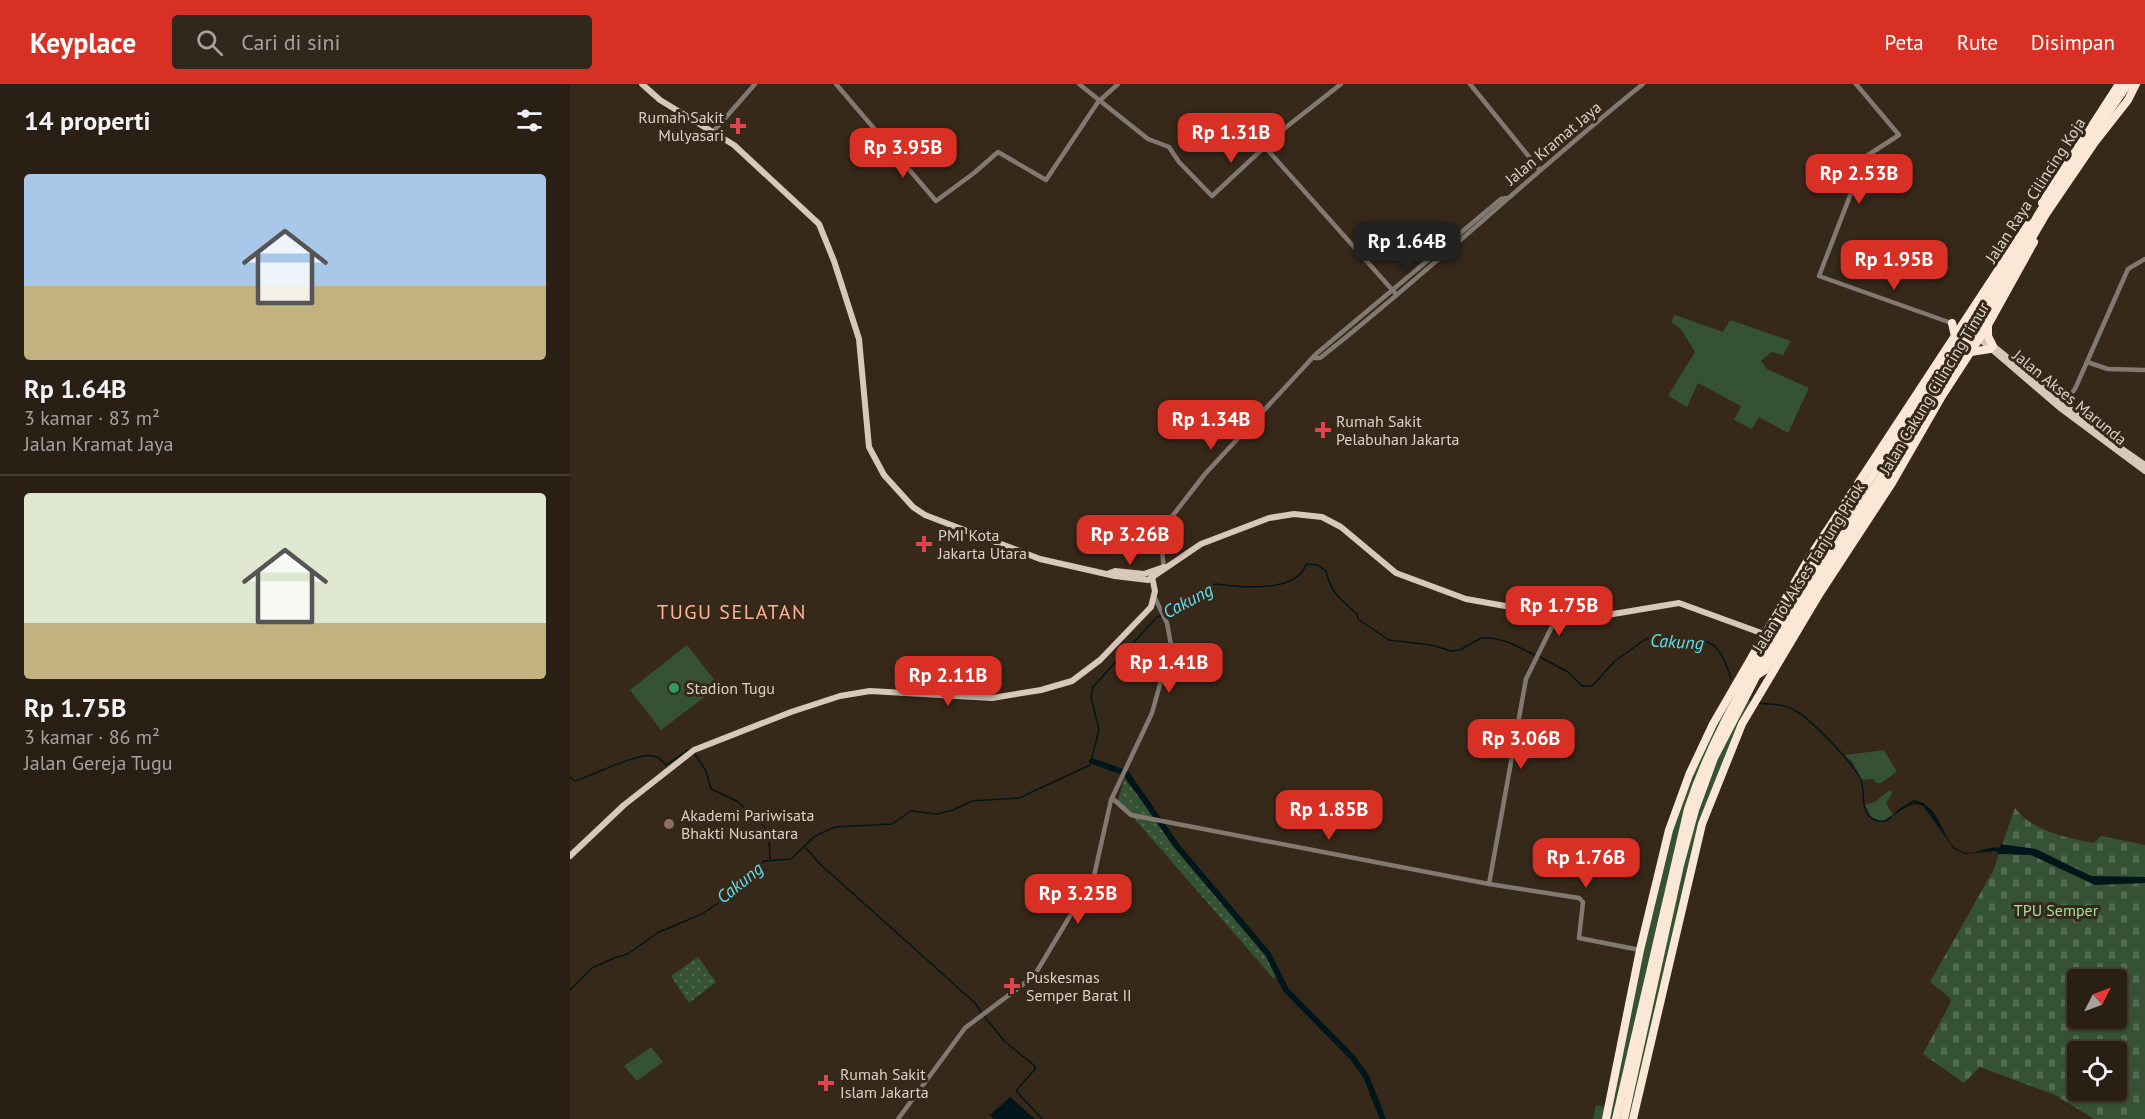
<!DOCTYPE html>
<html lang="id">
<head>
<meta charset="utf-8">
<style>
	body { margin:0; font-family:"PT Sans",sans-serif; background:#31271d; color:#f1f3f6; height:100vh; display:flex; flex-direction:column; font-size:22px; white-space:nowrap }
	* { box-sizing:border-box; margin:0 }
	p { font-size:20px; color:#a5a2a0 }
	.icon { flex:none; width:33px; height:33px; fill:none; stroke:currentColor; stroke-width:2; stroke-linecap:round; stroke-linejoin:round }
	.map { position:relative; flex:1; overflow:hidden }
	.details { display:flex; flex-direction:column; background:#291f14; width:570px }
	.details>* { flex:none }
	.needle { width:39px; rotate:48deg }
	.fabs { position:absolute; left:1497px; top:885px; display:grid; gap:12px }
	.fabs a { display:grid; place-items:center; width:60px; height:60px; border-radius:6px; background:#291f14; box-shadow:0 2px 4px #0004,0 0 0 2px #453d34; font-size:30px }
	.price { position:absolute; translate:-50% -51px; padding:0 14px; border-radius:12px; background:#d93025; color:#fff; font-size:20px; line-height:39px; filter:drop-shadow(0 2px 3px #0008) }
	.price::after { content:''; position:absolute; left:50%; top:36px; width:18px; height:14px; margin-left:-9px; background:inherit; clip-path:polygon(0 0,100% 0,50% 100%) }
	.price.on { background:#222; color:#fff }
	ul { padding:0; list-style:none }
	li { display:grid; align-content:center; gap:12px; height:318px; padding:0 24px }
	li+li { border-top:2px solid #453d34 }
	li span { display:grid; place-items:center; height:186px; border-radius:6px; color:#555 }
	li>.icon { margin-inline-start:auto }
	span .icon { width:108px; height:108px; fill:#fffc; stroke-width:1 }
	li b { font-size:26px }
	h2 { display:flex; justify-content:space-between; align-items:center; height:72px; padding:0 24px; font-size:26px }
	header { display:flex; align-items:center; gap:36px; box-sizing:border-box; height:84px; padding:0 30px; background:#d93025; color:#fff }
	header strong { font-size:28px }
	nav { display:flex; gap:33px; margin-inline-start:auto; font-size:21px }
	.search { width:420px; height:54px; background:#31271d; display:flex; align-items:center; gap:15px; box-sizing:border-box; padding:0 21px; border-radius:6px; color:#a5a2a0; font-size:22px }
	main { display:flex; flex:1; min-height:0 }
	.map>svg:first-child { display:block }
</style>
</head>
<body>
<header>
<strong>Keyplace</strong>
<div class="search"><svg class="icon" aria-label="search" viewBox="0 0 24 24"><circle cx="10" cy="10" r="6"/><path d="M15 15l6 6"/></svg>Cari di sini</div>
<nav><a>Peta</a><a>Rute</a><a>Disimpan</a></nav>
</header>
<main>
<section class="details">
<h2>14 properti<svg class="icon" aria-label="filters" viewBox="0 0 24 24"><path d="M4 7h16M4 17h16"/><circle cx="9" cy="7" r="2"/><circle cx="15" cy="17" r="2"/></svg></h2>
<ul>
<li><span style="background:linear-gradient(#a9c7e8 60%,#c2b280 0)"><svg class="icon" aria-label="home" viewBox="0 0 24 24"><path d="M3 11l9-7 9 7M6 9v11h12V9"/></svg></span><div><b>Rp 1.64B</b><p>3 kamar · 83 m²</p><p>Jalan Kramat Jaya</p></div></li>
<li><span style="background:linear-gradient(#dfe7d0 70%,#c2b280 0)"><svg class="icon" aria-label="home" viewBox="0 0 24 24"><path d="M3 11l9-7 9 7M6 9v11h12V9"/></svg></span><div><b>Rp 1.75B</b><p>3 kamar · 86 m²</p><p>Jalan Gereja Tugu</p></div></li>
</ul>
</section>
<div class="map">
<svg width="1575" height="1035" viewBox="0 0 1575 1035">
	<defs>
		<pattern id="cemetery-stones" width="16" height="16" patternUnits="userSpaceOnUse" patternTransform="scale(1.5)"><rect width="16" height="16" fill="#365234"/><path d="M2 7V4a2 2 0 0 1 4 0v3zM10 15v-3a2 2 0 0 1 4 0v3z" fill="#526a50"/></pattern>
		<pattern id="park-dots" width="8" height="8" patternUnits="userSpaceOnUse" patternTransform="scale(1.5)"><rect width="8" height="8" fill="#365234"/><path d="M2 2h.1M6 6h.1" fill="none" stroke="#526a50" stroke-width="1.8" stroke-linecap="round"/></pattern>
	</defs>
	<rect width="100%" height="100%" fill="#37291a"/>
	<!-- grass -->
	<g fill="#365234">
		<polygon points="1105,231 1153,248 1160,236 1221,257 1213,271 1201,268 1191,277 1197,285 1239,304 1218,349 1189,333 1182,345 1164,336 1171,322 1128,299 1117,323 1098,312 1125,268 1111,245 1101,238"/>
		<polygon points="117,561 149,602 91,646 60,606"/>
		<polygon points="1176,615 1182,618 1132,740 1063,1035 1054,1035 1104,808 1144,674"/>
		<polygon points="1154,618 1161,623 1146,655 1046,1035 1023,1035 1026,1021 1038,1024 1101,738"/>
		<polygon points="1314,666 1327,688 1311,699 1306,699 1304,695 1290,696 1283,679 1275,671"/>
		<polygon points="1320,706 1322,709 1316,719 1323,731 1310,738 1302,734 1295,721 1305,718"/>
		<polygon points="81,963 93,978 67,997 54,982"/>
	</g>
	<!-- cemetery -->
	<path fill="url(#cemetery-stones)" fill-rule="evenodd" d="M 1445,724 C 1460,746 1499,755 1524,759 L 1531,752 L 1575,761 L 1575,1035 L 1524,1035 L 1485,1011 L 1410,983 L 1394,999 L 1353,970 L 1381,918 L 1380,914 L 1360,898 L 1423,787 ZM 1508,896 L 1546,896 L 1546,934 L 1508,934 ZM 1508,968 L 1546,968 L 1546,1006 L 1508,1006 Z"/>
	<!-- park -->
	<g fill="url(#park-dots)">
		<polygon points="554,695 696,863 707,889 704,895 548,716"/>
		<polygon points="128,873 146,898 119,919 101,892"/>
	</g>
	<!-- water -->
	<g fill="#00161a">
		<path d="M 1347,718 C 1373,722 1370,760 1393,768 C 1405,772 1417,761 1429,764 L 1431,760 L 1466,765 L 1521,792 L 1575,793 L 1575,799 L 1525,801 L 1461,771 L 1428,770 L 1427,767 L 1395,770 L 1384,765 L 1353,722 C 1340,716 1331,728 1321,733 L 1332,723 Z"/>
		<polygon points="440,1013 465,1035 424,1035 420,1031"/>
	</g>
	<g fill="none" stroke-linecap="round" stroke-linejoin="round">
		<!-- stream -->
		<g stroke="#00161a" stroke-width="1.5">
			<path d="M 970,573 L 998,588 L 1012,602 L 1022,602 L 1045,577 L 1077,554 C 1120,576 1141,527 1161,595"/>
			<path d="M 1188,619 C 1200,620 1214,620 1224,626 C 1239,633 1286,682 1291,696 C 1295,707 1291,723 1299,732 C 1304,737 1310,738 1316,737 L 1321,733"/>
			<polyline points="125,670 136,687 141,705 167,717 194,742 199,753 200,775"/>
			<path d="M 0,693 L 5,697 C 24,691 68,668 84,672 C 89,673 93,678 96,681 L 118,666"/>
			<polyline points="1329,726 1344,717 1354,720"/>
			<polyline points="236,764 250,780 405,919 411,928"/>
			<path d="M 0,906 L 22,884 L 44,874 L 58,870 L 87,849 L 132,830 L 154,815 L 194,777 L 221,775 L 245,752 L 265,743 L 322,740 L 341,727 L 367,730 L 383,726 L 402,717 L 449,714 L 520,681 L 529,646 L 521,613 L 523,603 L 587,533 L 618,520 L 645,500 C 669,503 727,510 736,480 L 748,481 L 756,487 C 760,508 771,516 787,530 L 788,535 L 819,556 L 861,561 L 881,567 L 890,566 L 911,554 L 922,554 L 938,558 L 965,571"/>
			<polyline points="414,932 435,958 465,982 465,985 446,1007 472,1035"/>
		</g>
		<!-- river -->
		<polyline stroke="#00161a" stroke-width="6" points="522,677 556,689 606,761 698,870 716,906 782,973 796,992 813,1035"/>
		<!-- minor -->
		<g stroke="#827a72" stroke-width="4.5">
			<polyline points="266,0 366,117 404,89 428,68 476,96 528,18 548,0"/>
			<polyline points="509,0 578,55 599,63 609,78 642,112 715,44 771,0"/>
			<polyline points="900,0 969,85"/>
			<polyline points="1286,0 1329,51 1295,73 1249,192 1384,240"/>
			<polyline points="143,48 185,0"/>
			<polyline points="695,63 825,209"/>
			<path d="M 745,274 L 750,274 C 862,186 962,89 1073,0"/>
			<polyline points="1517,278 1538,285 1575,286"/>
			<polyline points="1492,320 1505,305 1558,185 1575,175"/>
			<polyline points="594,485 590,448 635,390 746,270 931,115 936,114"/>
			<polyline points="542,714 561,731 919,800 1009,814 1013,818 1009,854 1070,866"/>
			<polyline points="919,800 956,595 989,528"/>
			<polyline points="328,1035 395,944 464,892 524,792 541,716 582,629 601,561 597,539 585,514"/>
		</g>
		<!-- major -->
		<g stroke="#d8c8b9" stroke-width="6">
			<polyline points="72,0 90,16 164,61 249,140 264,177 289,255 299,363 314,391 343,423 355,431 470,475 545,492 578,496 631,460 699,434 724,430 752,433 771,443 826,489 896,515 941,523 1037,531 1109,519 1194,550"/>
			<polyline points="1407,253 1416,256 1536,354 1575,381"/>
			<polyline points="1411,256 1489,323 1575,387"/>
			<polyline points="537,490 545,487 574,490 594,483"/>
			<polyline points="0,772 54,721 124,666 221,628 270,612 300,607 422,614 471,606 502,597 530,576 581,523 585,507 581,488"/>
		</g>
		<!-- highway -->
		<g stroke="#fbe7d5" stroke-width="8">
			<polyline points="1472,119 1549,0"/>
			<polyline points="1382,239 1385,252"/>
			<polyline points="1418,242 1418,252 1423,262"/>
			<polyline points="1401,268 1420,265"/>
			<polyline points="1207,538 1252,464"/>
			<polyline points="1036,1035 1070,866 1099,746 1119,691 1143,640 1239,474 1459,139"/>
			<path d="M 1046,1035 L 1118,725 C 1138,664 1169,608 1202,553 L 1202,549"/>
			<polyline points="1054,1035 1110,781 1125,726 1144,674 1187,591 1195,586 1346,348"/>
			<polyline points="1063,1035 1132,740 1172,640 1250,509 1322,399 1372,312 1418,241 1464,158"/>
		</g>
		<!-- highway-bridge -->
		<g stroke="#fbe7d5" stroke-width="8">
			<polyline points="1202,553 1317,368 1429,197 1471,126 1558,0"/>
			<polyline points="1187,591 1325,370 1434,202 1476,130 1525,58 1558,16 1566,0"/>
		</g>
	</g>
	<!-- markers -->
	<g fill="#e0444e" stroke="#37291a" stroke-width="2">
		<path d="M165 33h6v6h6v6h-6v6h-6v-6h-6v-6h6z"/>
		<path d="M750 337h6v6h6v6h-6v6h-6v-6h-6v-6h6z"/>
		<path d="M351 451h6v6h6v6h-6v6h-6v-6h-6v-6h6z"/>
		<path d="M439 893h6v6h6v6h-6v6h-6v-6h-6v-6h6z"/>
		<path d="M253 990h6v6h6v6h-6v6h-6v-6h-6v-6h6z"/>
	</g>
	<circle fill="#2e9e5b" stroke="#37291a" stroke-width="2" cx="104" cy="604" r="6"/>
	<circle fill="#8d6e63" stroke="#37291a" stroke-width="2" cx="99" cy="740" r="6"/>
	<g text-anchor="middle" stroke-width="6" stroke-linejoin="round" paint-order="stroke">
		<!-- poi labels -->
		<g font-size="16" fill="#dbd2c8" stroke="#37291a" text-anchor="start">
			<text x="154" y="39" text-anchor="end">Rumah Sakit<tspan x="154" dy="18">Mulyasari</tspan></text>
			<text x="766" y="343">Rumah Sakit<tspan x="766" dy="18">Pelabuhan Jakarta</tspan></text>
			<text x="368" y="457">PMI Kota<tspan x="368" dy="18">Jakarta Utara</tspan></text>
			<text x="116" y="610">Stadion Tugu</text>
			<text x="111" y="737">Akademi Pariwisata<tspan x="111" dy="18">Bhakti Nusantara</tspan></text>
			<text x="456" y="899">Puskesmas<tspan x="456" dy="18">Semper Barat II</tspan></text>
			<text x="270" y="996">Rumah Sakit<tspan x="270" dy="18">Islam Jakarta</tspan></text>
		</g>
		<!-- street labels -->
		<g font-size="16" fill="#dbd2c8" stroke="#37291a">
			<text transform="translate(983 59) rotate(-40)" y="6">Jalan Kramat Jaya</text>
			<text transform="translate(1465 106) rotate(-57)" y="6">Jalan Raya Cilincing Koja</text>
			<text transform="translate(1364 304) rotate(-59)" y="6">Jalan Cakung Cilincing Timur</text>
			<text transform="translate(1500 313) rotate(39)" y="6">Jalan Akses Marunda</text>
			<text transform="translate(1238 483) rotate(-58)" y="6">Jalan Tol Akses Tanjung Priok</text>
		</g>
		<!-- park labels -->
		<g font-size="16" fill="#a2e09c" stroke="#37291a">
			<text x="1486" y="832">TPU Semper</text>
		</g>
		<!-- water labels -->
		<g font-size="18" font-style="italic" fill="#60ddef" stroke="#37291a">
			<text transform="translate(618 517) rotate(-28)" y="6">Cakung</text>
			<text transform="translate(1107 558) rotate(3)" y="6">Cakung</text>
			<text transform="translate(170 799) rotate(-39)" y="6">Cakung</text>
		</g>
		<!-- quarter labels -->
		<g font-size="20" letter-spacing="1.5" fill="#ffb392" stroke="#37291a">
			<text x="162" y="535">TUGU SELATAN</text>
		</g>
	</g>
</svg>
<div class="fabs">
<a><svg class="needle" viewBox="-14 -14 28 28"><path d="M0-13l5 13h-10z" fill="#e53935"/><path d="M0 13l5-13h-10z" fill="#a5a2a0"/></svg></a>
<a><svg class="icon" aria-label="locate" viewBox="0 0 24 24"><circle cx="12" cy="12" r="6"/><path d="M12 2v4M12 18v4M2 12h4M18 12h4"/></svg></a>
</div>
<b class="price" style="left:661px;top:80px">Rp 1.31B</b>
<b class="price" style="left:333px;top:95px">Rp 3.95B</b>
<b class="price" style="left:1289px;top:121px">Rp 2.53B</b>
<b class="price on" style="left:837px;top:189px">Rp 1.64B</b>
<b class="price" style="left:1324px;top:207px">Rp 1.95B</b>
<b class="price" style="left:641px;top:367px">Rp 1.34B</b>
<b class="price" style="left:560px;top:482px">Rp 3.26B</b>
<b class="price" style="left:989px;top:553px">Rp 1.75B</b>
<b class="price" style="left:599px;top:610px">Rp 1.41B</b>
<b class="price" style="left:378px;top:623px">Rp 2.11B</b>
<b class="price" style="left:951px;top:686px">Rp 3.06B</b>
<b class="price" style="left:759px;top:757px">Rp 1.85B</b>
<b class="price" style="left:1016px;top:805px">Rp 1.76B</b>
<b class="price" style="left:508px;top:841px">Rp 3.25B</b>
</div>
</main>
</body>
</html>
